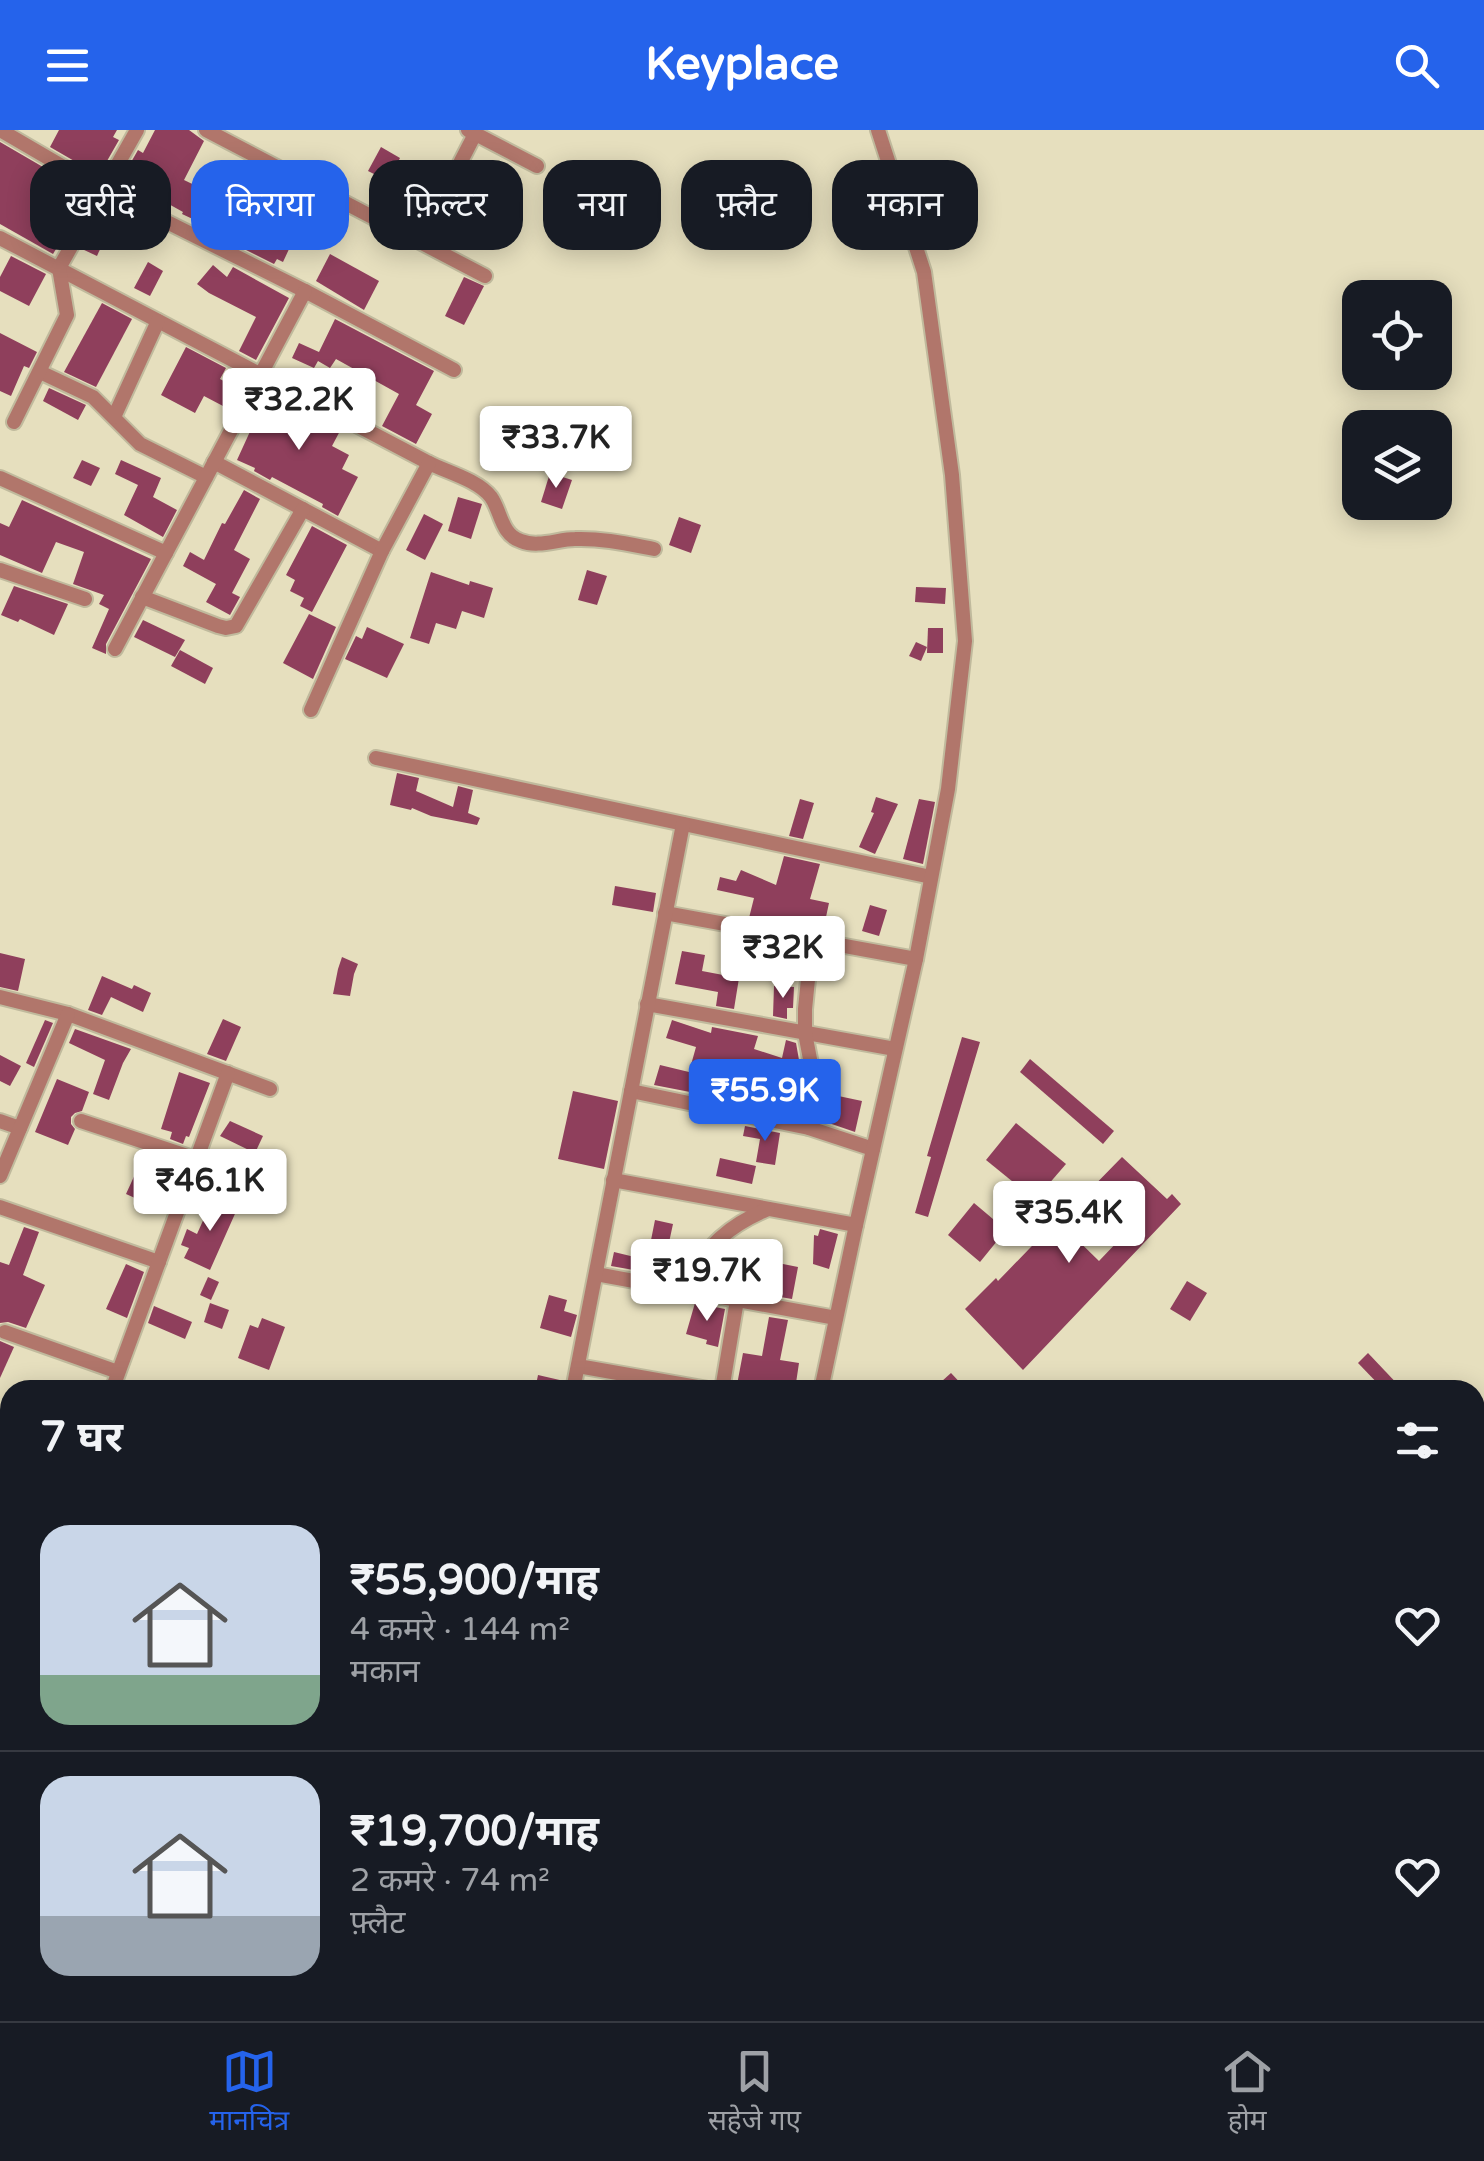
<!DOCTYPE html>
<html lang="hi">
<head>
<meta charset="utf-8">
<style>
	body { margin:0; font-family:"Varela Round","Noto Sans Devanagari",sans-serif; background:#20242c; color:#f1f3f6; height:100vh; display:flex; flex-direction:column; font-size:38px; white-space:nowrap }
	* { box-sizing:border-box; margin:0 }
	p { font-size:32px; color:#9ea1a6 }
	.icon { flex:none; width:55px; height:55px; fill:none; stroke:currentColor; stroke-width:2; stroke-linecap:round; stroke-linejoin:round }
	.map { position:relative; flex:1; overflow:hidden }
	.panel { position:absolute; left:0px; top:1250px; width:1485px; height:642px; display:flex; flex-direction:column; background:#171b24; border-radius:30px 30px 0 0; box-shadow:0 5px 25px #0003 }
	.panel>* { flex:none }
	.top-card { position:absolute; left:30px; top:30px; width:1425px; height:90px; display:flex; gap:20px }
	.buttons { position:absolute; left:1342px; top:150px; display:grid; gap:20px }
	.buttons a { display:grid; place-items:center; width:110px; height:110px; border-radius:20px; background:#171b24; box-shadow:0 5px 25px #0003; font-size:50px }
	.price { position:absolute; translate:-50% -85px; padding:0 22px; border-radius:10px; background:#fff; color:#222; font-size:32px; line-height:65px; filter:drop-shadow(0 2px 5px #0008) }
	.price::after { content:''; position:absolute; left:50%; top:60px; width:30px; height:22px; margin-left:-15px; background:inherit; clip-path:polygon(0 0,100% 0,50% 100%) }
	.price.on { background:#2563eb; color:#fff }
	ul { padding:0; list-style:none }
	li { display:flex; align-items:center; gap:30px; height:250px; padding:0 40px }
	li+li { border-top:2px solid #363941 }
	li span { display:grid; place-items:center; flex:none; width:280px; height:200px; border-radius:30px; color:#555 }
	li>.icon { margin-inline-start:auto }
	span .icon { width:120px; height:120px; fill:#fffc; stroke-width:1 }
	li b { font-size:42px }
	h2 { display:flex; justify-content:space-between; align-items:center; height:120px; padding:0 40px; font-size:42px }
	.pill { padding:0 35px; border-radius:30px; background:#171b24; box-shadow:0 5px 25px #0003; font-size:35px; line-height:90px }
	.pill.on { background:#2563eb; color:#fff }
	header { display:flex; justify-content:space-between; align-items:center; height:130px; padding:0 40px; background:#2563eb; color:#fff; font-size:45px; font-weight:700 }
	.tabs { display:flex; justify-content:space-around; align-items:center; height:140px; border-top:2px solid #363941; background:#171b24; font-size:28px; color:#9ea1a6 }
	.tabs a { display:grid; justify-items:center; gap:5px }
	.tabs .on { color:#2563eb }
	.map>svg:first-child { display:block }
</style>
</head>
<body>
<header><svg class="icon" aria-label="menu" viewBox="0 0 24 24"><path d="M4 6h16M4 12h16M4 18h16"/></svg>Keyplace<svg class="icon" aria-label="search" viewBox="0 0 24 24"><circle cx="10" cy="10" r="6"/><path d="M15 15l6 6"/></svg></header>
<div class="map">
<svg width="1484" height="1891" viewBox="0 0 1484 1891">
	<rect width="100%" height="100%" fill="#e6dfbe"/>
	<!-- building -->
	<g fill="#8f3f5c">
		<polygon points="59,0 117,0 113,7 119,10 103,38 98,36 95,43 50,17"/>
		<polygon points="155,0 189,0 204,11 184,50 296,104 283,132 277,129 274,134 242,118 244,113 182,84 183,82 122,48 138,20 143,23"/>
		<polygon points="0,12 86,62 73,91 53,124 0,94"/>
		<polygon points="381,17 400,28 388,51 368,41"/>
		<polygon points="92,102 105,108 97,126 82,119"/>
		<polygon points="330,124 379,151 364,180 316,151"/>
		<polygon points="11,126 46,144 29,176 0,161 0,147"/>
		<polygon points="148,132 163,141 150,166 134,158"/>
		<polygon points="213,135 227,147 233,137 289,168 256,230 239,221 256,187 209,163 197,154"/>
		<polygon points="464,147 484,156 464,195 445,186"/>
		<polygon points="102,173 132,189 96,257 64,242"/>
		<polygon points="335,189 434,241 416,275 432,284 416,314 382,296 399,264 336,229 330,238 318,231 314,238 292,228 299,213 319,222"/>
		<polygon points="0,203 37,222 29,238 24,236 11,266 0,261"/>
		<polygon points="186,217 226,238 220,249 233,256 223,276 204,266 195,283 161,265"/>
		<polygon points="49,258 86,275 78,290 43,271"/>
		<polygon points="272,263 341,299 332,316 349,325 342,339 358,347 338,386 322,377 323,374 272,347 270,350 254,341 255,338 237,330 253,295 255,296"/>
		<polygon points="82,330 100,338 91,356 73,348"/>
		<polygon points="121,330 161,348 153,367 177,380 163,407 124,385 138,355 115,344"/>
		<polygon points="550,343 572,350 562,379 541,372"/>
		<polygon points="244,360 260,369 234,420 250,429 232,463 240,467 230,485 206,472 216,454 183,436 190,422 204,430 222,393 225,394"/>
		<polygon points="458,367 482,374 471,409 448,401"/>
		<polygon points="22,370 151,429 106,514 106,524 92,518 109,479 99,474 104,465 73,454 84,422 56,412 42,443 0,425 0,393 9,397"/>
		<polygon points="424,384 443,394 425,430 406,420"/>
		<polygon points="679,387 701,395 691,423 669,415"/>
		<polygon points="312,396 347,415 312,482 300,476 304,468 290,461 295,450 286,445"/>
		<polygon points="587,440 607,446 597,475 578,470"/>
		<polygon points="431,442 469,455 470,451 493,458 484,488 462,481 456,499 436,493 429,514 410,508"/>
		<polygon points="14,456 68,474 54,505 20,489 18,492 1,485"/>
		<polygon points="916,457 946,458 945,474 915,472"/>
		<polygon points="309,484 336,497 313,549 283,533"/>
		<polygon points="143,490 185,510 175,527 134,507"/>
		<polygon points="367,497 404,514 387,548 345,529 356,506 362,509"/>
		<polygon points="928,498 943,498 943,523 927,523"/>
		<polygon points="916,512 927,517 921,531 909,526"/>
		<polygon points="180,520 213,538 205,554 171,536"/>
		<polygon points="397,643 419,648 416,661 453,677 458,656 473,660 468,683 480,688 477,695 431,686 412,678 411,680 390,675"/>
		<polygon points="876,667 898,674 875,724 859,717 874,683 871,682"/>
		<polygon points="800,669 814,673 803,709 789,706"/>
		<polygon points="919,669 935,672 923,734 903,729"/>
		<polygon points="784,726 820,734 810,769 829,773 823,801 749,788 754,768 717,760 720,747 736,751 741,740 776,755"/>
		<polygon points="615,756 656,763 653,782 612,775"/>
		<polygon points="870,775 887,780 879,806 862,801"/>
		<polygon points="682,821 705,825 702,841 739,848 734,879 716,876 718,862 675,854"/>
		<polygon points="0,823 25,829 18,861 0,857"/>
		<polygon points="342,827 358,834 354,844 350,866 333,864 338,839"/>
		<polygon points="102,846 132,859 134,855 151,863 143,882 111,867 102,885 88,880"/>
		<polygon points="774,856 794,857 793,878 787,878 787,889 773,886"/>
		<polygon points="223,889 241,897 226,931 207,924"/>
		<polygon points="45,890 53,893 34,937 26,933"/>
		<polygon points="672,890 711,903 712,897 758,906 754,919 782,928 786,910 796,913 799,930 790,968 793,969 790,983 749,975 749,973 733,968 735,962 694,950 690,962 654,955 660,935 689,942 696,917 666,908"/>
		<polygon points="75,899 131,919 123,933 109,970 93,964 105,930 69,913"/>
		<polygon points="962,907 980,912 928,1087 915,1083 931,1027 927,1026"/>
		<polygon points="0,925 21,936 10,956 0,951"/>
		<polygon points="1030,929 1114,1001 1103,1014 1020,942"/>
		<polygon points="179,942 210,953 189,1007 186,1006 183,1014 170,1009 172,1002 161,999"/>
		<polygon points="57,949 89,962 82,981 75,983 71,987 71,994 75,999 68,1015 35,1002"/>
		<polygon points="573,961 618,971 604,1039 558,1029"/>
		<polygon points="829,964 862,971 855,1002 823,991"/>
		<polygon points="230,991 263,1006 255,1023 220,1006"/>
		<polygon points="1016,993 1066,1034 1035,1070 986,1030"/>
		<polygon points="745,996 780,1003 775,1035 756,1032 760,1009 743,1006"/>
		<polygon points="1122,1027 1167,1069 1172,1064 1181,1074 1023,1240 965,1179 996,1148 998,1151 1057,1090 1099,1131 1120,1109 1080,1070"/>
		<polygon points="720,1028 756,1036 752,1054 716,1046"/>
		<polygon points="142,1029 161,1037 153,1056 172,1064 166,1082 126,1064"/>
		<polygon points="214,1066 238,1077 210,1140 184,1128 189,1118 181,1115 187,1099 197,1104"/>
		<polygon points="974,1073 1006,1100 980,1132 948,1105"/>
		<polygon points="655,1090 673,1094 662,1145 611,1136 614,1122 647,1130"/>
		<polygon points="24,1097 39,1102 23,1145 45,1155 26,1198 8,1192 0,1193 0,1132 9,1135"/>
		<polygon points="820,1099 838,1104 829,1139 813,1134 814,1105 818,1106"/>
		<polygon points="773,1132 798,1137 792,1169 763,1164"/>
		<polygon points="126,1134 144,1142 127,1188 106,1179"/>
		<polygon points="208,1147 219,1152 211,1170 200,1165"/>
		<polygon points="1187,1151 1207,1163 1190,1191 1170,1179"/>
		<polygon points="549,1165 567,1170 564,1181 577,1185 571,1207 540,1198"/>
		<polygon points="210,1173 229,1180 222,1199 204,1192"/>
		<polygon points="695,1173 725,1179 718,1217 706,1214 707,1210 686,1204"/>
		<polygon points="154,1176 192,1192 185,1209 148,1193"/>
		<polygon points="769,1187 788,1190 780,1230 799,1233 796,1253 786,1251 781,1260 736,1260 743,1223 762,1226"/>
		<polygon points="262,1188 285,1197 269,1240 238,1228 250,1195 258,1198"/>
		<polygon points="0,1211 14,1217 0,1248"/>
		<polygon points="1368,1223 1403,1260 1384,1260 1358,1233"/>
		<polygon points="951,1243 967,1260 932,1260"/>
		<polygon points="538,1245 564,1251 563,1260 535,1260"/>
	</g>
	<g fill="none" stroke-linecap="round" stroke-linejoin="round">
		<defs>
			<g id="street">
				<polyline points="0,0 103,60 305,161 454,240"/>
				<polyline points="206,0 485,146"/>
				<polyline points="468,0 537,36"/>
				<path d="M 0,108 L 429,333 C 447,342 478,350 491,367 C 501,381 501,405 521,411 C 538,418 558,409 575,409 C 602,408 628,414 654,419"/>
				<polyline points="420,111 475,4"/>
				<polyline points="40,242 93,267 140,314 206,347"/>
				<polyline points="114,287 158,191"/>
				<polyline points="14,292 67,185 59,138 137,0"/>
				<polyline points="214,332 382,421"/>
				<polyline points="0,348 166,423"/>
				<polyline points="0,440 85,469"/>
				<polyline points="142,467 218,496 226,498 236,496 303,379"/>
				<polyline points="115,519 305,161"/>
				<polyline points="311,580 382,421 429,333"/>
				<polyline points="376,628 931,747"/>
				<polyline points="665,783 916,829"/>
				<polyline points="0,867 68,884 270,959"/>
				<polyline points="647,874 895,919"/>
				<polyline points="631,961 809,998 873,1019"/>
				<polyline points="0,991 20,998"/>
				<polyline points="81,991 196,1029"/>
				<polyline points="809,998 815,955 805,903 805,879 812,810"/>
				<polyline points="0,1046 68,884"/>
				<polyline points="613,1050 856,1095"/>
				<polyline points="0,1077 159,1132"/>
				<polyline points="596,1144 836,1188"/>
				<path d="M 678,1159 C 708,1120 720,1099 768,1079"/>
				<polyline points="5,1202 118,1242"/>
				<polyline points="578,1236 714,1260"/>
				<polyline points="112,1260 228,943"/>
				<polyline points="573,1260 683,694"/>
				<polyline points="722,1260 737,1170"/>
				<polyline points="821,1260 856,1095 916,829 948,659 965,511 952,345 924,142 878,0"/>
				<polyline points="0,1314 10,1319"/>
				<polyline points="1475,1545 1480,1527"/>
				<polyline points="0,1556 10,1560"/>
				<polyline points="0,1685 10,1657"/>
				<polyline points="0,1780 10,1782"/>
				<polyline points="621,1882 673,1891"/>
				<polyline points="1048,1882 1063,1891"/>
				<polyline points="1250,1882 1266,1891"/>
				<polyline points="1313,1882 1316,1891"/>
				<polyline points="60,1891 60,1882"/>
				<polyline points="196,1891 198,1882"/>
				<polyline points="400,1891 407,1882"/>
				<polyline points="784,1891 786,1882"/>
				<polyline points="1147,1891 1151,1882"/>
			</g>
		</defs>
		<!-- street casing -->
		<use href="#street" stroke="#c0ba9d" stroke-width="18"/>
		<!-- street -->
		<use href="#street" stroke="#b1766b" stroke-width="14"/>
	</g>
</svg>
<div class="buttons">
<a><svg class="icon" aria-label="locate" viewBox="0 0 24 24"><circle cx="12" cy="12" r="6"/><path d="M12 2v4M12 18v4M2 12h4M18 12h4"/></svg></a>
<a><svg class="icon" aria-label="layers" viewBox="0 0 24 24"><path d="M12 4l9 5-9 5-9-5zM3 14l9 5 9-5"/></svg></a>
</div>
<b class="price" style="left:299px;top:323px">₹32.2K</b>
<b class="price" style="left:556px;top:361px">₹33.7K</b>
<b class="price" style="left:783px;top:871px">₹32K</b>
<b class="price on" style="left:765px;top:1014px">₹55.9K</b>
<b class="price" style="left:210px;top:1104px">₹46.1K</b>
<b class="price" style="left:1069px;top:1136px">₹35.4K</b>
<b class="price" style="left:707px;top:1194px">₹19.7K</b>
<div class="top-card">
<a class="pill">खरीदें</a>
<a class="pill on">किराया</a>
<a class="pill">फ़िल्टर</a>
<a class="pill">नया</a>
<a class="pill">फ़्लैट</a>
<a class="pill">मकान</a>
</div>
<section class="panel">
<h2>7 घर<svg class="icon" aria-label="filters" viewBox="0 0 24 24"><path d="M4 7h16M4 17h16"/><circle cx="9" cy="7" r="2"/><circle cx="15" cy="17" r="2"/></svg></h2>
<ul>
<li><span style="background:linear-gradient(#c9d6e8 75%,#7fa58c 0)"><svg class="icon" aria-label="home" viewBox="0 0 24 24"><path d="M3 11l9-7 9 7M6 9v11h12V9"/></svg></span><div><b>₹55,900/माह</b><p>4 कमरे · 144 m²</p><p>मकान</p></div><svg class="icon" aria-label="heart" viewBox="0 0 24 24"><path d="M12 20l-8-8c-3-5 5-10 8-4 3-6 11-1 8 4z"/></svg></li>
<li><span style="background:linear-gradient(#c9d6e8 70%,#9aa5b1 0)"><svg class="icon" aria-label="home" viewBox="0 0 24 24"><path d="M3 11l9-7 9 7M6 9v11h12V9"/></svg></span><div><b>₹19,700/माह</b><p>2 कमरे · 74 m²</p><p>फ़्लैट</p></div><svg class="icon" aria-label="heart" viewBox="0 0 24 24"><path d="M12 20l-8-8c-3-5 5-10 8-4 3-6 11-1 8 4z"/></svg></li>
</ul>
</section>
</div>
<nav class="tabs">
<a class="on"><svg class="icon" aria-label="map" viewBox="0 0 24 24"><path d="M3 6l6-2 6 2 6-2v14l-6 2-6-2-6 2zM9 4v14M15 6v14"/></svg>मानचित्र</a>
<a><svg class="icon" aria-label="saved" viewBox="0 0 24 24"><path d="M7 4h10v16l-5-4-5 4z"/></svg>सहेजे गए</a>
<a><svg class="icon" aria-label="home" viewBox="0 0 24 24"><path d="M3 11l9-7 9 7M6 9v11h12V9"/></svg>होम</a>
</nav>
</body>
</html>
